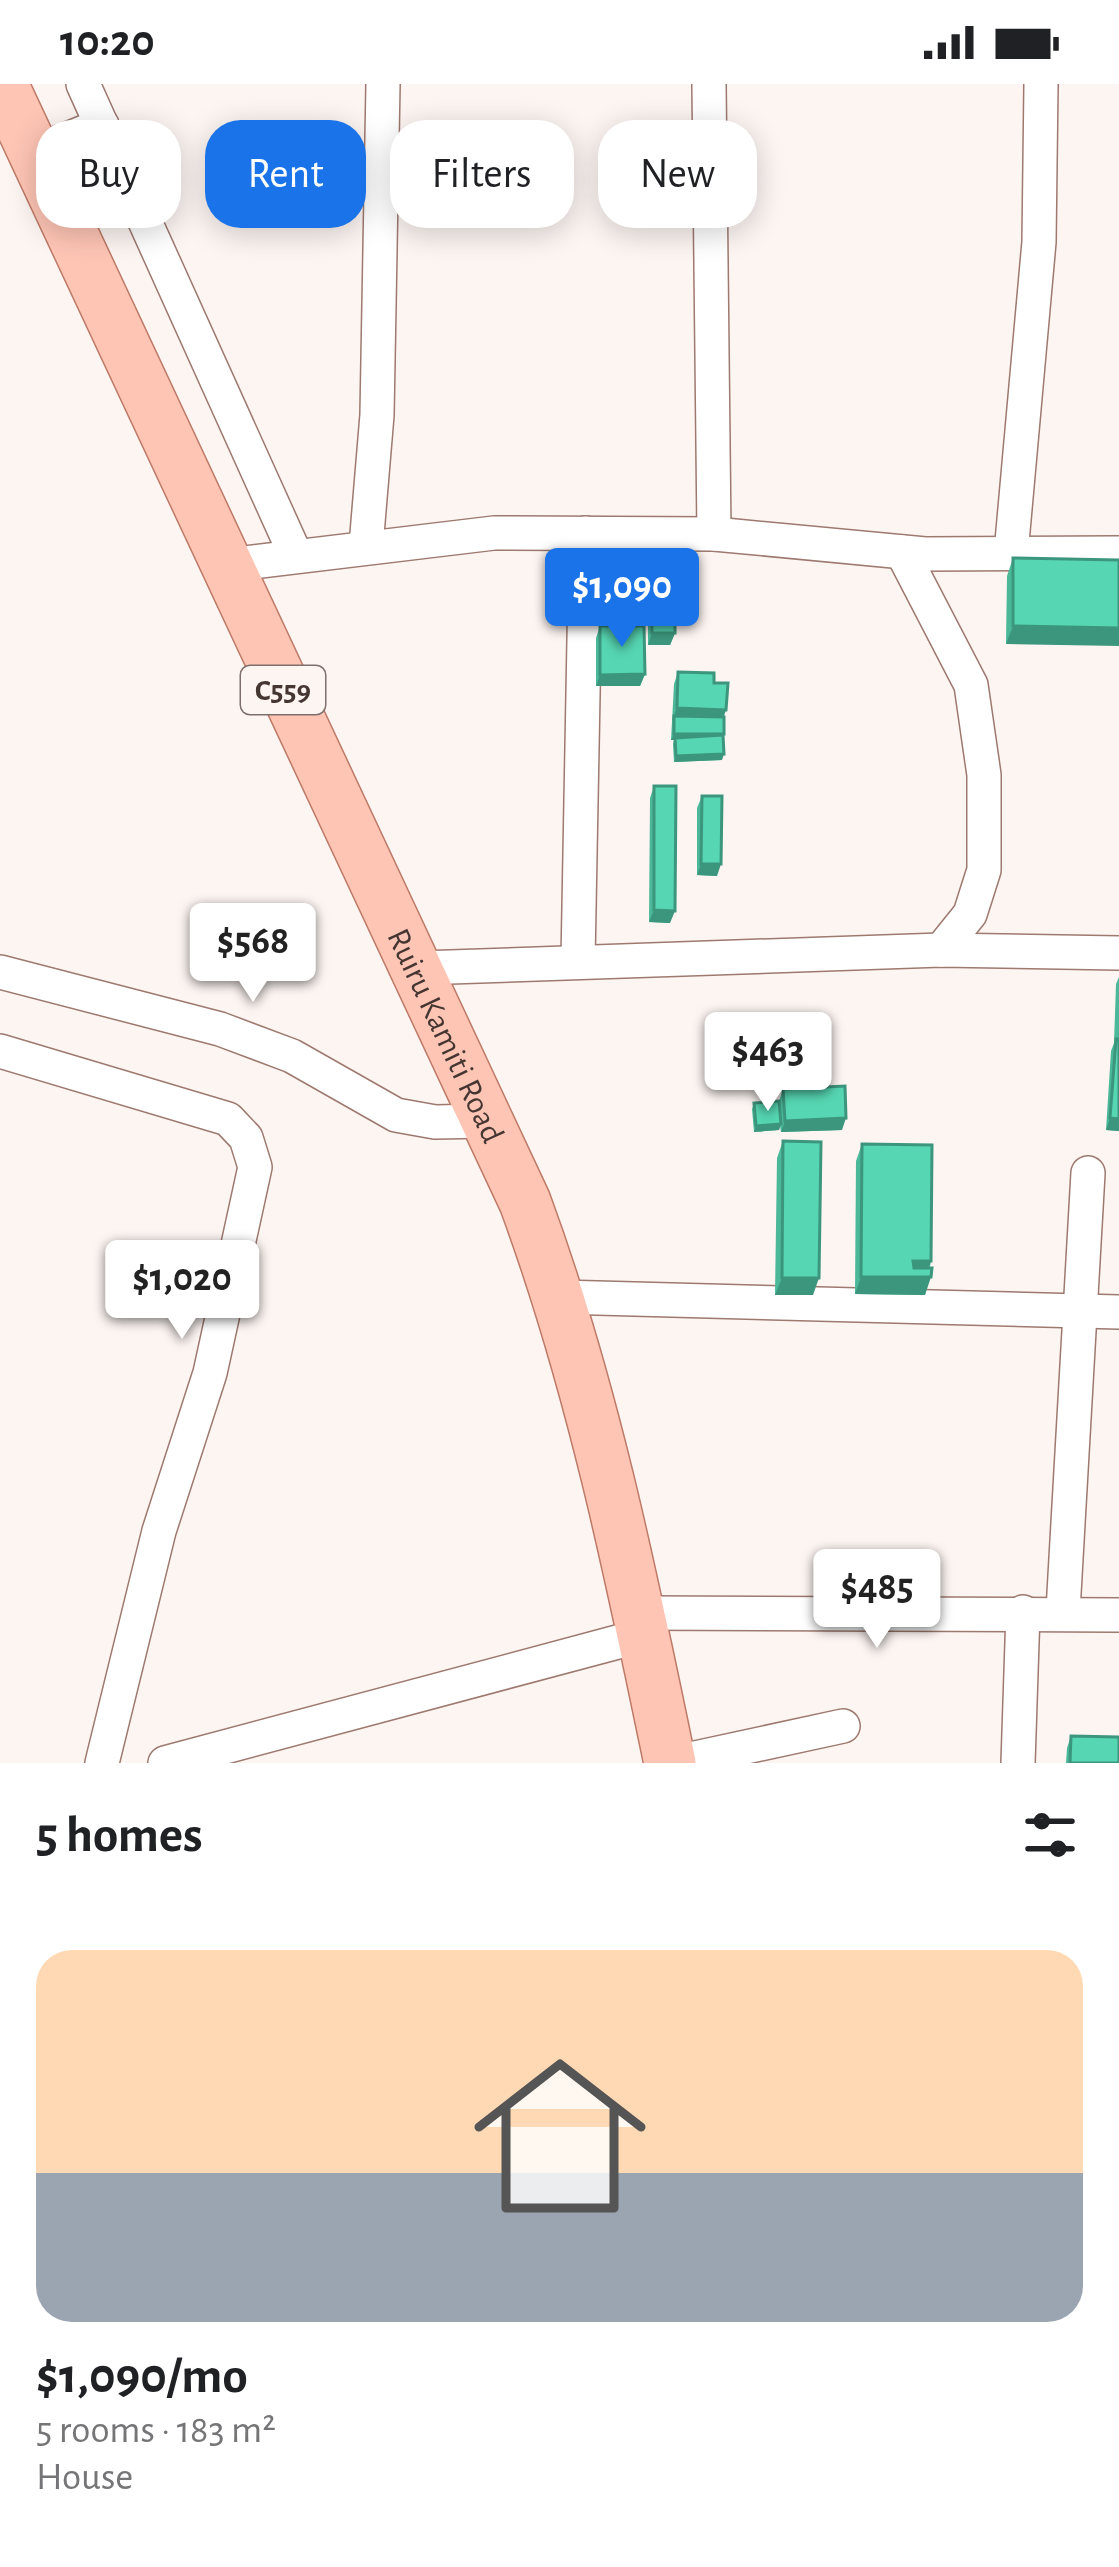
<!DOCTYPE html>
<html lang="en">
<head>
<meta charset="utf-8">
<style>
	body { margin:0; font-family:"Alegreya Sans",sans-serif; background:#f2f2f2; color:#202124; height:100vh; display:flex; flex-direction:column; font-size:45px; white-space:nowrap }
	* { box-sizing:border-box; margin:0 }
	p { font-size:39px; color:#757577 }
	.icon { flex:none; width:66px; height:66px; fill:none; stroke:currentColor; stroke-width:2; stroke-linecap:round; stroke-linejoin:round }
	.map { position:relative; height:1679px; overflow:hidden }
	.details { display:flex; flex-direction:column; background:#fff; flex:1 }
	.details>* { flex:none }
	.guide { position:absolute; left:36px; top:36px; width:1047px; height:108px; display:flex; gap:24px }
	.price { position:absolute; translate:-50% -102px; padding:0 27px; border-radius:12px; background:#fff; color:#222; font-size:39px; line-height:78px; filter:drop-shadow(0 3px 6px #0008) }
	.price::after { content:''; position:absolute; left:50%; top:72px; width:36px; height:27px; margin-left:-18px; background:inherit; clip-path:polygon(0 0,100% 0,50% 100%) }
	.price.active { background:#1a73e8; color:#fff }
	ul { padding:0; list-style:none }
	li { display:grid; align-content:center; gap:24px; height:636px; padding:0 36px }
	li+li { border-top:3px solid #e0e0e0 }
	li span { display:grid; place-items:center; height:372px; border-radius:36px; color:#555 }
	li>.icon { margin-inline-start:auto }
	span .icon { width:216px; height:216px; fill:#fffc; stroke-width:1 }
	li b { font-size:51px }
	h2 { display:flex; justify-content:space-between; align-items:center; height:144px; padding:0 36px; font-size:51px }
	.pill { padding:0 42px; border-radius:36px; background:#fff; box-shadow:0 6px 30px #0003; font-size:42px; line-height:108px }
	.pill.active { background:#1a73e8; color:#fff }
	.status { display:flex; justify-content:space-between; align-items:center; height:84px; padding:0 60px; background:#fff; direction:ltr }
	.status svg { height:33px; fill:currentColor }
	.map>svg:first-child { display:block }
</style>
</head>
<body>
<div class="status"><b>10:20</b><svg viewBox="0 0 49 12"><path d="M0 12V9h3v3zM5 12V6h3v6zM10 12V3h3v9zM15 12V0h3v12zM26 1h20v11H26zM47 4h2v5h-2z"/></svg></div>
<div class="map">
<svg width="1119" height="1679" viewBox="0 0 1119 1679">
	<rect width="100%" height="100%" fill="#fdf5f2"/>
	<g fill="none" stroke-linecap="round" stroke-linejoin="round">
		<defs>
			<g id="street">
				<polyline points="83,0 296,472"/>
				<polyline points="709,0 714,450"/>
				<polyline points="35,68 102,41"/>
				<polyline points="366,462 377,331 383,0"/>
				<polyline points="902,468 971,601 984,691 984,786 970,830 941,866"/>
				<polyline points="1011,469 1039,158 1041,0"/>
				<polyline points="228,481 494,449 714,450 925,470 1119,469"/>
				<polyline points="578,877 586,449"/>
				<polyline points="420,884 941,866 1119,869"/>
				<polyline points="0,888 220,945 292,972 396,1031 435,1038 487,1037"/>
				<polyline points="0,967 228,1035 246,1054 255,1083 210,1289 159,1447 102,1679"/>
				<polyline points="560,1213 1119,1228"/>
				<polyline points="1063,1527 1088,1089"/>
				<polyline points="638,1529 1119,1531"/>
				<polyline points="165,1679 640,1552"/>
				<polyline points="672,1679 843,1642"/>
				<polyline points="1018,1679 1023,1528"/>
			</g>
			<g id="primary">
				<path id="s1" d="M 2,0 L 525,1118 C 592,1300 631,1490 670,1679"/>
			</g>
		</defs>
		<!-- street casing -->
		<use href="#street" stroke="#9d796f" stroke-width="36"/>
		<!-- primary casing -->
		<use href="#primary" stroke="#bd7a67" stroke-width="54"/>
		<!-- street -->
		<use href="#street" stroke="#fff" stroke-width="33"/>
		<!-- primary -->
		<use href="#primary" stroke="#fec5b5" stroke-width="51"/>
	</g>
	<!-- wall -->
	<g fill="#4ab899">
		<polygon points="1013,474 1119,476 1006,560 1007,492"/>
		<polygon points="652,493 675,549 670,561 648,561 648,505"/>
		<polygon points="600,542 645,590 640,602 596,602 596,554"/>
		<polygon points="678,588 714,599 724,633 722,676 674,678 673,660 674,656 671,656 672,638 674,600"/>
		<polygon points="654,702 670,839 649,838 650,714"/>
		<polygon points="702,712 717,792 697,791 697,724"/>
		<polygon points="1119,893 1119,1047 1106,1046 1111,967 1114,959 1116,900"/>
		<polygon points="783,1005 842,1046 781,1048 780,1042 779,1046 754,1048 752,1025 754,1019 779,1017"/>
		<polygon points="783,1057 813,1211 775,1211 777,1074"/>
		<polygon points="862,1060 931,1177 925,1211 855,1210 856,1077"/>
		<polygon points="1071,1652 1119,1679 1066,1679 1067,1664"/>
	</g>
	<!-- shaded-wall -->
	<g fill="#3c967d">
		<polygon points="1013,542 1119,544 1119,562 1006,560"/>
		<polygon points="652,549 675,549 670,561 648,561"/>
		<polygon points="645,590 640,602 596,602 600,591"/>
		<polygon points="677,624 726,626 722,638 672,636"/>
		<polygon points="674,650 724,650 722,656 671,656"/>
		<polygon points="724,670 722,676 674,678 676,672"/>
		<polygon points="701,780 721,780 717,792 697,791"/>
		<polygon points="654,826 675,827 670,839 649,838"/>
		<polygon points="846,1034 842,1046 781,1048 785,1037"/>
		<polygon points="1110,1034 1119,1035 1119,1047 1106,1046"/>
		<polygon points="781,1040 779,1046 754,1048 756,1042"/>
		<polygon points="913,1177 931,1177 925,1193 931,1193 925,1211 855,1210 861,1193"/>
		<polygon points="782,1194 819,1194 813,1211 775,1211"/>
	</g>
	<!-- building -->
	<g fill="#56d6b2" stroke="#3c967d" stroke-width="3">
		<polygon points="1013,474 1119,476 1119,544 1013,542"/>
		<rect x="652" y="493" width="23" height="56"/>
		<polygon points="600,542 644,542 645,590 600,591"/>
		<polygon points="678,588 714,589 714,599 728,599 726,626 677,624"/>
		<polygon points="674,632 724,633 724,650 674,650"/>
		<polygon points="723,651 724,670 676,672 675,654"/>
		<polygon points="654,702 676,702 675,827 654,826"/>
		<polygon points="702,712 722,712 721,780 701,780"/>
		<polygon points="1116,955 1119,955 1119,1035 1110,1034"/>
		<polygon points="845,1002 846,1034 785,1037 783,1005"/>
		<polygon points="779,1017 781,1040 756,1042 754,1019"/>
		<polygon points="783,1057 821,1058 819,1194 782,1194"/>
		<polygon points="862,1060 932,1061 931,1177 913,1177 914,1184 932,1184 931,1193 861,1193"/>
		<polygon points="1071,1652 1119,1653 1119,1679 1070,1679"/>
	</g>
	<g text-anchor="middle" stroke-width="9" stroke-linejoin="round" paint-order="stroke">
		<!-- shield labels -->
		<rect fill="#fdf5f2" stroke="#7d6f6c" stroke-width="3" x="241" y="582" width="84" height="48" rx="9"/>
		<g font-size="30" font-weight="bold" fill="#463632">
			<text x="283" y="616">C559</text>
		</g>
		<!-- street labels -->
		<g font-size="33" fill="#463632" stroke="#fdf5f2">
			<text dy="12" stroke="none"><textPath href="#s1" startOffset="1050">Ruiru Kamiti Road</textPath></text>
		</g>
	</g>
</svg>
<b class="price active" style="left:622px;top:566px">$1,090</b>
<b class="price" style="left:253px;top:921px">$568</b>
<b class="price" style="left:768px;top:1030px">$463</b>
<b class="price" style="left:182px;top:1258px">$1,020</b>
<b class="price" style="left:877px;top:1567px">$485</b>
<div class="guide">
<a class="pill">Buy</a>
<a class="pill active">Rent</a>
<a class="pill">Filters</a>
<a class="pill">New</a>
</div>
</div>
<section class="details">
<h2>5 homes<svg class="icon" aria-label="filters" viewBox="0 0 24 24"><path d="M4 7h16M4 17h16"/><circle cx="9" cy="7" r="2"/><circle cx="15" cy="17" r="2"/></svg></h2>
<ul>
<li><span style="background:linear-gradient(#ffd9b3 60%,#9aa5b1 0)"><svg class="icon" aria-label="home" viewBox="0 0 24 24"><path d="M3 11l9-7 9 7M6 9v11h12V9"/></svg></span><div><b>$1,090/mo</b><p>5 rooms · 183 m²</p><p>House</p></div></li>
</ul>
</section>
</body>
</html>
